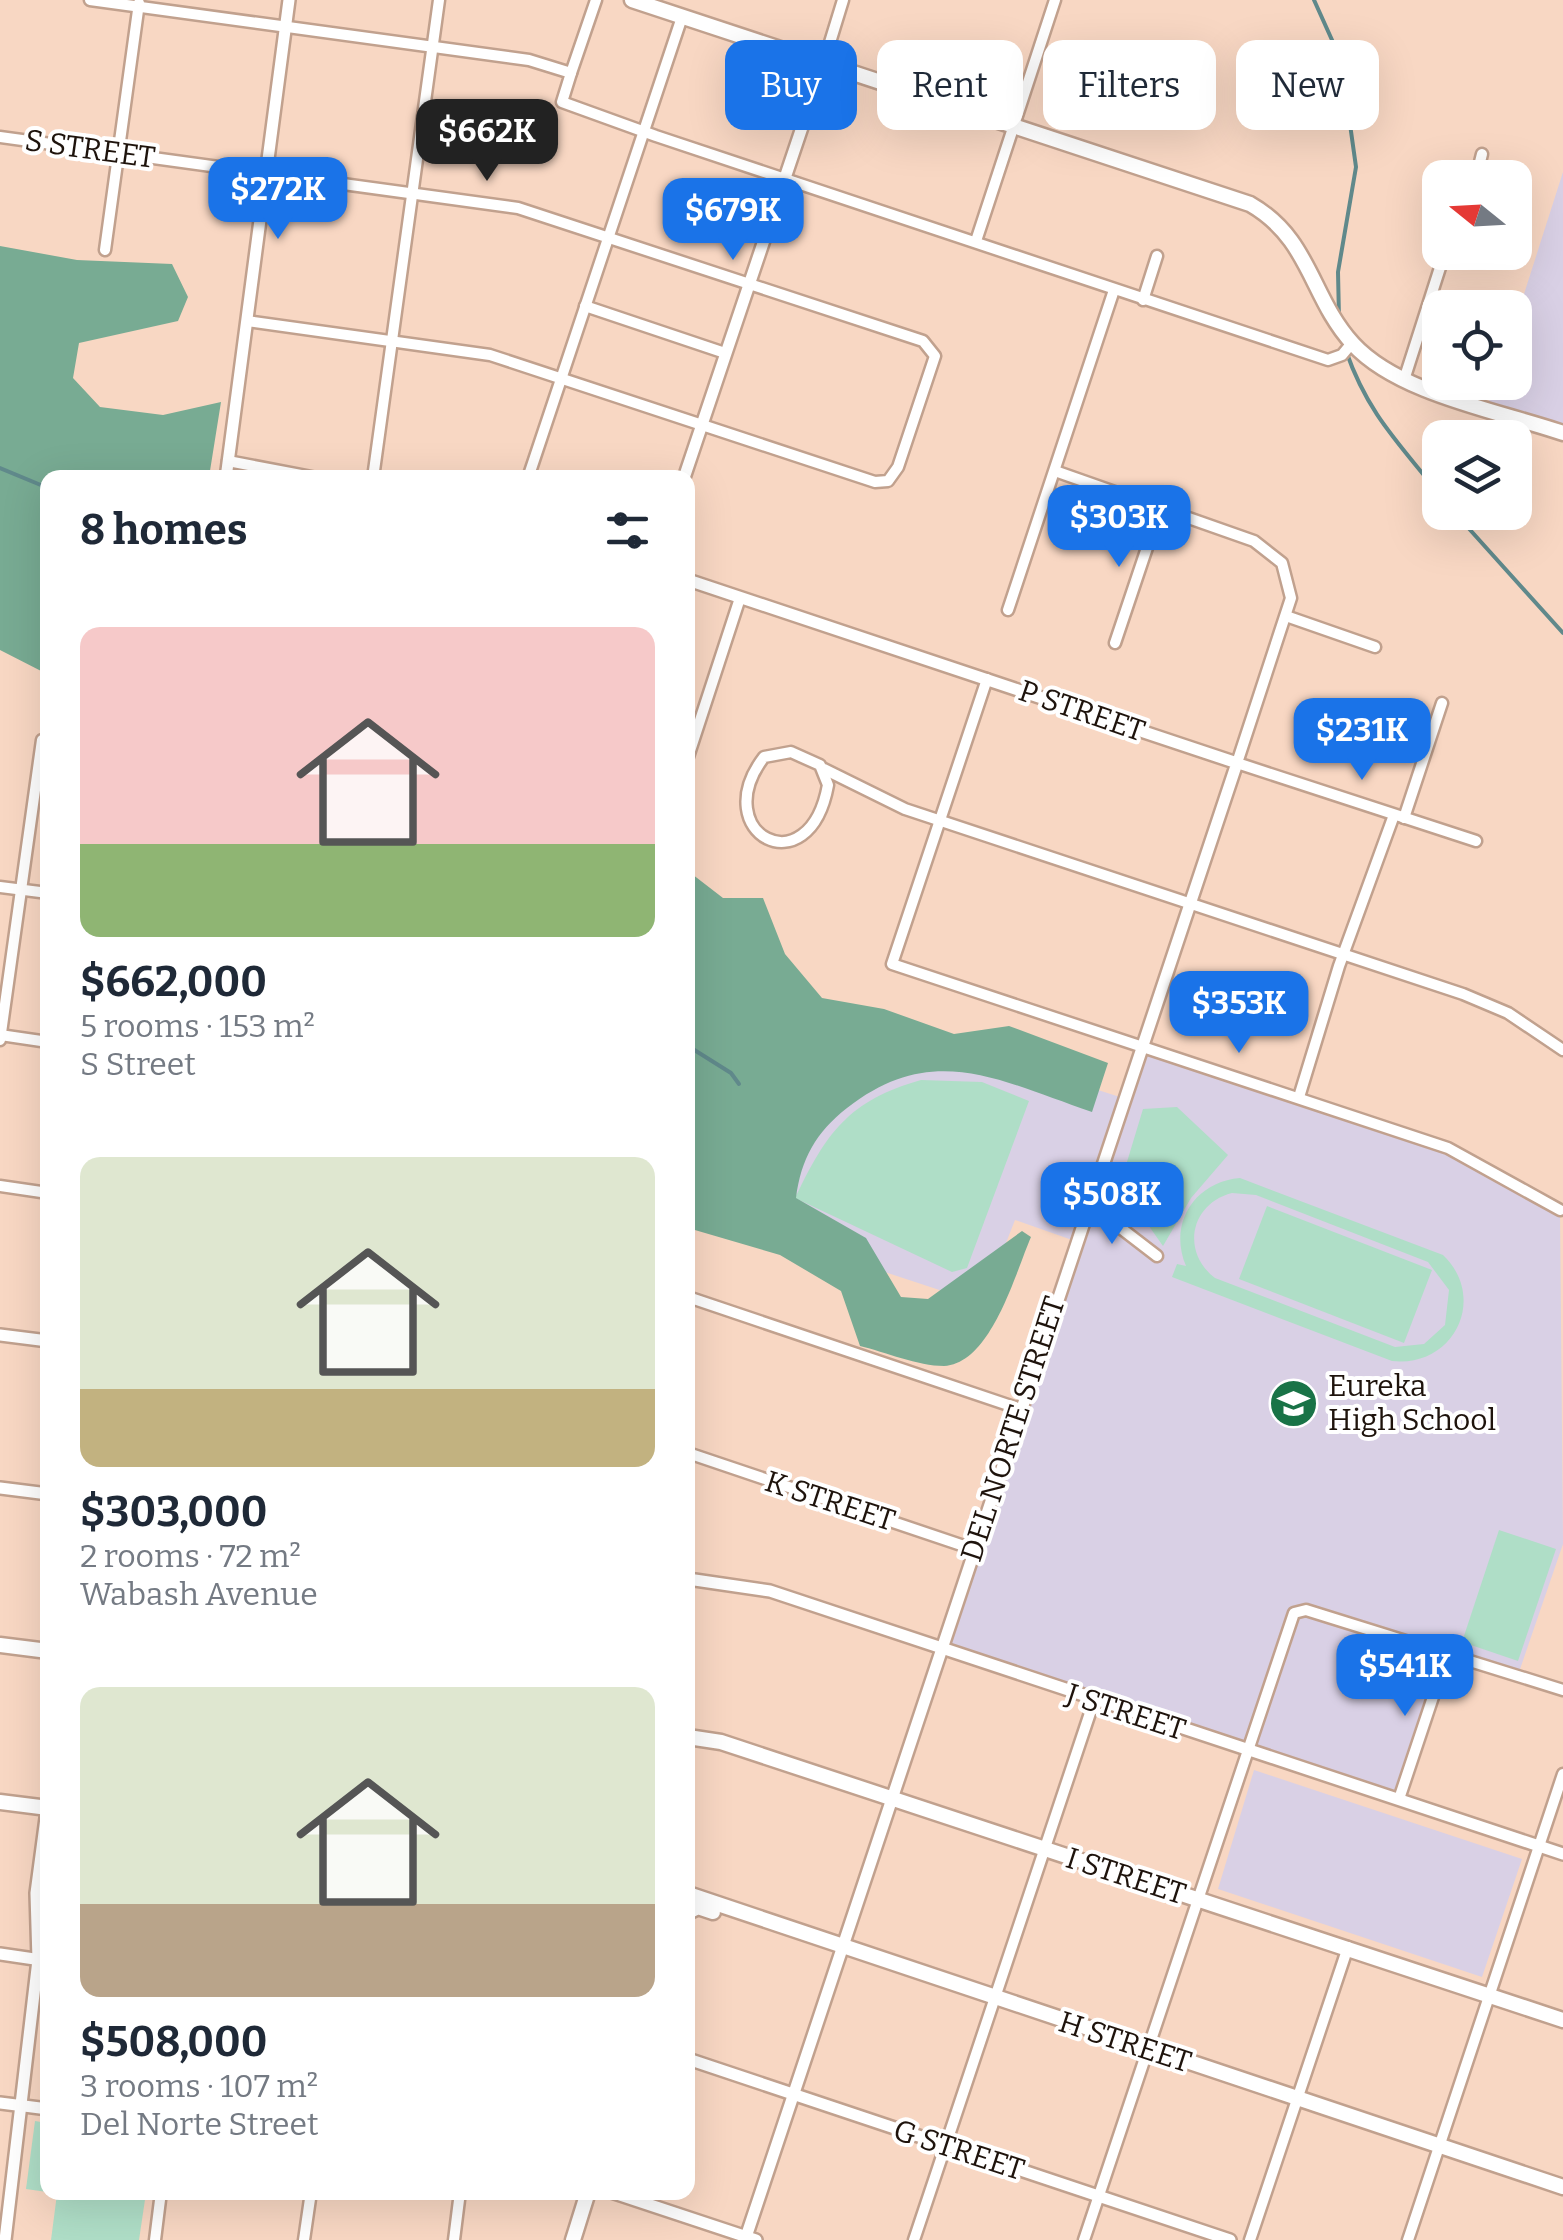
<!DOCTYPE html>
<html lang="en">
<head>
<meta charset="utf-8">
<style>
	body { margin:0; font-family:Bitter,serif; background:#f2f2f3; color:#1f2937; height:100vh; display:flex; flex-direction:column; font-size:38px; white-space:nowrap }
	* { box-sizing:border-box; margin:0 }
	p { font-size:32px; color:#747a83 }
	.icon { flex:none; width:55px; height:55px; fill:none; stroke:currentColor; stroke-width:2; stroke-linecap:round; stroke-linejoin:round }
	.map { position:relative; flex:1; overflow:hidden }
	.sheet { position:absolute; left:40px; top:470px; width:655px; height:1730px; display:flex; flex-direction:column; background:#fff; border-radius:20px; box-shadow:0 10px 40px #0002 }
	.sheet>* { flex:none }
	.guide { position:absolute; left:725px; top:40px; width:688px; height:90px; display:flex; gap:20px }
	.needle { width:65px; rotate:288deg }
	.tools { position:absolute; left:1422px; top:160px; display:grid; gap:20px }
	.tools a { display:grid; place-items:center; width:110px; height:110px; border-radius:20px; background:#fff; box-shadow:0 10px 40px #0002; font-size:50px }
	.price { position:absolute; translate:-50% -85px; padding:0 22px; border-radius:20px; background:#1a73e8; color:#fff; font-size:32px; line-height:65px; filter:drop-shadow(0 2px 5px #0008) }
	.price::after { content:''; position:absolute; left:50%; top:60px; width:30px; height:22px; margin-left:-15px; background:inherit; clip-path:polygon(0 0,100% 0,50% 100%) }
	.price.active { background:#222; color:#fff }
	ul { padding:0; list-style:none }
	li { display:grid; align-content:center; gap:20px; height:530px; padding:0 40px }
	li span { display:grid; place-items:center; height:310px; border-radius:20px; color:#555 }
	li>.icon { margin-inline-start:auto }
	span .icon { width:180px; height:180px; fill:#fffc; stroke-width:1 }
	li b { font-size:42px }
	h2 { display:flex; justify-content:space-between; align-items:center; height:120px; padding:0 40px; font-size:42px }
	.tag { padding:0 35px; border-radius:20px; background:#fff; box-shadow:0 10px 40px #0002; font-size:35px; line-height:90px }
	.tag.active { background:#1a73e8; color:#fff }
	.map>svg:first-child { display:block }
</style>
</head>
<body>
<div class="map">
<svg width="1563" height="2240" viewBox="0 0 1563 2240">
	<rect width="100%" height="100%" fill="#f8d7c3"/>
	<!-- education -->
	<g fill="#d9d0e5">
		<polygon points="1563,172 1563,433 1487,407 1495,383 1515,382 1515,322"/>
		<polygon points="827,1003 1123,1098 1141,1043 1448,1148 1560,1210 1563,1544 1518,1675 1448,1653 1399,1799 940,1648 1075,1241 1015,1220 982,1304 754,1229"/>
		<polygon points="1254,1770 1522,1859 1482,1977 1218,1889"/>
	</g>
	<!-- green -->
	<g fill="#afdec7" fill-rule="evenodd">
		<path d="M 921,1080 L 982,1082 L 1029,1101 L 967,1268 L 952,1272 L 795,1198 C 826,1133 849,1100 921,1080 Z"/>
		<polygon points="1177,1107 1228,1155 1191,1198 1163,1246 1120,1185 1143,1109"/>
		<path d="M 1240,1178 L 1443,1255 C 1488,1298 1454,1368 1392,1361 L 1172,1277 L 1177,1264 L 1186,1266 C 1168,1224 1194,1182 1240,1178 ZM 1232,1193 L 1256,1195 L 1428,1262 L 1449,1290 L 1445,1325 L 1424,1344 L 1395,1347 L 1215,1278 C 1181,1252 1190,1204 1232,1193 Z"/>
		<polygon points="1267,1206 1432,1270 1404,1343 1239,1279"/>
		<polygon points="1499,1530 1556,1549 1518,1661 1462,1642"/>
		<polygon points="35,2121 47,2123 47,2192 26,2189"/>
		<polygon points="52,2193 146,2193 139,2240 51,2240 57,2194"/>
	</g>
	<!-- forest -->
	<g fill="#78ab93">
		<polygon points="0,246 77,260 172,264 188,297 178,321 79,343 73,378 100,407 163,415 221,402 209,477 48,478 47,690 45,673 0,650"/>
		<path d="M 688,871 L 723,898 L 763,898 L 785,954 L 822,998 L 884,1009 L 954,1034 L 1009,1026 L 1108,1063 L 1092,1112 C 998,1080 933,1041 847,1108 C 816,1132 801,1159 796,1198 L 866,1238 L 901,1297 L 928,1299 L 1022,1231 L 1031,1237 C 1015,1274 991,1364 944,1366 C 918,1366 885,1352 860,1346 L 841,1291 L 780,1255 L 688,1228 Z"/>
	</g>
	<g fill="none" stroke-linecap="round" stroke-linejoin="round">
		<!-- stream -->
		<g stroke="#60898b" stroke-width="4">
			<polyline points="1314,0 1341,60 1356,167 1338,272 1339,318"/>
			<path d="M 1346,351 C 1368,414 1398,442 1440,495"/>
			<polyline points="0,468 48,488"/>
			<polyline points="1454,512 1563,633"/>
			<polyline points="688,1046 731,1073 739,1084"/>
		</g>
		<defs>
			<g id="minor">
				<polyline points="90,0 529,60 571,73 562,102 656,136 1328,360 1342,355 1352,343"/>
				<polyline points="824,62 843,0"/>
				<polyline points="571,73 596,0"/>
				<polyline points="0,137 518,208 923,341 935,356 898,467 888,481 875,482 490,355 247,321"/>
				<polyline points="1476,178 1482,154"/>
				<polyline points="976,241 1055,0"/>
				<polyline points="105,250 139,3"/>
				<polyline points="1143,300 1157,256"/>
				<polyline points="585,306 725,353"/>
				<polyline points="1404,380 1445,252"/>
				<polyline points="228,461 317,478"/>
				<polyline points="1055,471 1254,541 1282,563 1291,598 1237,763 1476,841"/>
				<polyline points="373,478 439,0"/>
				<polyline points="528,478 682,17"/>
				<polyline points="1008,610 1114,290"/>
				<polyline points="1286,616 1375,647"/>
				<polyline points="1115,643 1160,509"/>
				<polyline points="987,679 892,964 1448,1148 1560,1210"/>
				<path d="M 791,752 L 820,765 L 828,785 C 809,889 706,833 764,757 Z"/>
				<polyline points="688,757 740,598"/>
				<polyline points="824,769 905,809 1463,994 1508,1013 1563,1050"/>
				<polyline points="1404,818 1442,703"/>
				<polyline points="0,887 48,893"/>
				<polyline points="0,1035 48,1042"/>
				<polyline points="0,1040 42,740"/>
				<polyline points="1299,1097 1339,966 1394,815"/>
				<polyline points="0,1186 48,1193"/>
				<polyline points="1085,1212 1118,1226 1157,1256"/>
				<polyline points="688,1297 1020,1409"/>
				<polyline points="688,1453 973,1549"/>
				<polyline points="1399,1799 1448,1652"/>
				<polyline points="155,2240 161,2192"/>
				<polyline points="304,2240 311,2192"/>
				<polyline points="454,2240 460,2192"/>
				<polyline points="914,2240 1094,1701"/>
				<polyline points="1084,2240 1294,1613 1306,1610 1563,1690"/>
				<polyline points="1250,2240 1348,1947"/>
				<polyline points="1408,2240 1563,1774"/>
			</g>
			<g id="tertiary">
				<polyline points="226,478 289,0"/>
				<polyline points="684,478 824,62"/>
				<polyline points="688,580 1237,763 745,2240"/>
				<polyline points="0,1335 48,1341"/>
				<polyline points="0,1488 48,1494"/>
				<polyline points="688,1579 770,1591 1563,1854"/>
				<polyline points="0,1954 48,1961"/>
				<polyline points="688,2059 1230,2240"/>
				<polyline points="0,2103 48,2109"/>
				<polyline points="611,2192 756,2240"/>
				<polyline points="5,2240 38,1960 36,1893 48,1803"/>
			</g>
			<g id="secondary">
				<path d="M 632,0 L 1250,204 C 1311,239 1310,297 1353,344 C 1399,394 1499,411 1563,433"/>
				<polyline points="0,1645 48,1651"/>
				<polyline points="688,1737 721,1742 1563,2020"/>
				<polyline points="0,1802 48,1808"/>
				<polyline points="688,1894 1563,2187"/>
				<polyline points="688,1912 698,1907 713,1912"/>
				<polyline points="573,2240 588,2192"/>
			</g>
		</defs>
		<!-- minor casing -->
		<use href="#minor" stroke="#c1a18e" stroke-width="15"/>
		<!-- tertiary casing -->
		<use href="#tertiary" stroke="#c1a18e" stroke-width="16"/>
		<!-- secondary casing -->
		<use href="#secondary" stroke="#c1a18e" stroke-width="19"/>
		<!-- minor -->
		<use href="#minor" stroke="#fff" stroke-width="10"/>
		<!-- tertiary -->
		<use href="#tertiary" stroke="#fff" stroke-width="11"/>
		<!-- secondary -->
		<use href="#secondary" stroke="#fff" stroke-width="14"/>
	</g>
	<!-- icons -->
	<defs>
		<symbol id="school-disc" viewBox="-11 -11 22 22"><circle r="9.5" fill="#197347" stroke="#fff"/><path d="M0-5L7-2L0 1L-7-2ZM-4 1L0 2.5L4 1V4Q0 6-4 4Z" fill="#fff"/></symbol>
	</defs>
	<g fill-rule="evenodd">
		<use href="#school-disc" x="1266" y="1376" width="55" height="55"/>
	</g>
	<g text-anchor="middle" stroke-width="8" stroke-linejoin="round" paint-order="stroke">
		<!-- street labels -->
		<g font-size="30" fill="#1e130c" stroke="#fff">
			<text transform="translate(90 149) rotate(8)" y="10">S STREET</text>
			<text transform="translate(1082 711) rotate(19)" y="10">P STREET</text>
			<text transform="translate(1013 1429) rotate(-72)" y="10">DEL NORTE STREET</text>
			<text transform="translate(830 1501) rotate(18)" y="10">K STREET</text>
			<text transform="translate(1126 1712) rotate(18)" y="10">J STREET</text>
			<text transform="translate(1126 1876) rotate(18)" y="10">I STREET</text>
			<text transform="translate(1125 2042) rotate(18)" y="10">H STREET</text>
			<text transform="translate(959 2150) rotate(18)" y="10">G STREET</text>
		</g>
		<!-- poi labels -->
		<g font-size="30" fill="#1e130c" stroke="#fff" text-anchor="start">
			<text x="1328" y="1396">Eureka<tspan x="1328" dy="34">High School</tspan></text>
		</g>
	</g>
</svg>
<div class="tools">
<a><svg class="needle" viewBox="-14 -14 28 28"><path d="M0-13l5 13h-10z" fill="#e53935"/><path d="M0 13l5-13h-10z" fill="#747a83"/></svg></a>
<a><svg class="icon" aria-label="locate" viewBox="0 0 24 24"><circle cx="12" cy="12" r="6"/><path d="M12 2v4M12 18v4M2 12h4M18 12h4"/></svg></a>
<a><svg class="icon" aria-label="layers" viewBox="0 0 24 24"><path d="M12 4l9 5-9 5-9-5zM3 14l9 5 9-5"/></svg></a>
</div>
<b class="price active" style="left:487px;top:184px">$662K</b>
<b class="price" style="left:278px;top:242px">$272K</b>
<b class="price" style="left:733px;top:263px">$679K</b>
<b class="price" style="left:1119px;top:570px">$303K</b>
<b class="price" style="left:1362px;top:783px">$231K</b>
<b class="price" style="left:1239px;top:1056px">$353K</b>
<b class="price" style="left:1112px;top:1247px">$508K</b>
<b class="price" style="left:1405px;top:1719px">$541K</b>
<div class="guide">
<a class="tag active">Buy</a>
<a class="tag">Rent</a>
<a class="tag">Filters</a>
<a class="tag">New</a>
</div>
<section class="sheet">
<h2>8 homes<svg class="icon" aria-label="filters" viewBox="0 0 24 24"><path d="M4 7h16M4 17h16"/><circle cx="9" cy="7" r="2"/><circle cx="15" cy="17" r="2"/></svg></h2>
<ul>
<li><span style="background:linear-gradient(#f6c9c9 70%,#8fb573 0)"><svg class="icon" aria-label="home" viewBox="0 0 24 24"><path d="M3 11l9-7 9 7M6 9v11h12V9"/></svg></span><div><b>$662,000</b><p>5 rooms · 153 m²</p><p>S Street</p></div></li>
<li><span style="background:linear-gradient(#dfe7d0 75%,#c2b280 0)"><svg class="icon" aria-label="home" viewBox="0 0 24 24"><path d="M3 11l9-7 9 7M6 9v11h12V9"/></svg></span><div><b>$303,000</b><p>2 rooms · 72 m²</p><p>Wabash Avenue</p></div></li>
<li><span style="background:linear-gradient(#dfe7d0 70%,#b9a48a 0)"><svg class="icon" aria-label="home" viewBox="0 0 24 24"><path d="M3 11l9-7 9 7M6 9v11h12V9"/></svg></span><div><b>$508,000</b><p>3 rooms · 107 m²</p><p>Del Norte Street</p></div></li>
</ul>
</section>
</div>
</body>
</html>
